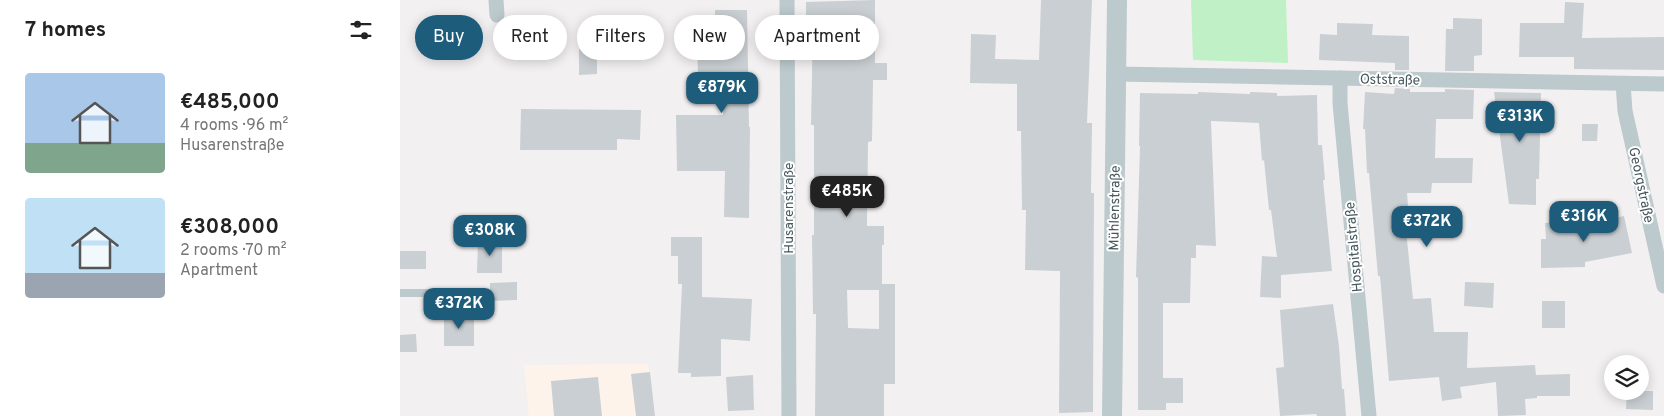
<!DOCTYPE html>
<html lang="en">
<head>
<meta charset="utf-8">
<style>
	body { margin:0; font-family:Overpass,sans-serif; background:#f6f6f6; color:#222; height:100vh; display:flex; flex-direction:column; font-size:19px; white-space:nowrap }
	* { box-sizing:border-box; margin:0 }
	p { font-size:16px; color:#767676 }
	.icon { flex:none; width:28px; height:28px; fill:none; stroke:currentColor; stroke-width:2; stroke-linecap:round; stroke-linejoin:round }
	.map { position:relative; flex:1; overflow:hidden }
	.sheet { display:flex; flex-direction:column; background:#fff; width:400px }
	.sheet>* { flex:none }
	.top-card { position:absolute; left:15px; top:15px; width:475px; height:45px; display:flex; gap:10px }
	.controls { position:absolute; left:1204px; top:355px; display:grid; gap:10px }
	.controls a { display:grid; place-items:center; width:45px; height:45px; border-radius:50%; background:#fff; box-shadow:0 2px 12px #0003; font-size:25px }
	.price { position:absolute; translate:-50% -42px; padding:0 11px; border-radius:10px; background:#1d5c7b; color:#fff; font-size:16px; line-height:32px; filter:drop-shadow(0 1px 2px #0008) }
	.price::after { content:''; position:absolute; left:50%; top:30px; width:15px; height:11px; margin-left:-8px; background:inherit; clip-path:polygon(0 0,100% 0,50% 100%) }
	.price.current { background:#222; color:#fff }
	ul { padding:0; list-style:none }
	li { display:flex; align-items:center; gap:15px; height:125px; padding:0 25px }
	li span { display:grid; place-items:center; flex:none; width:140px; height:100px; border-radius:5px; color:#555 }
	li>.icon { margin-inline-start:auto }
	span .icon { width:60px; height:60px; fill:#fffc; stroke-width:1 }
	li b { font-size:21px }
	h2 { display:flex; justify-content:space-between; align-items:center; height:60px; padding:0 25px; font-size:21px }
	.pill { padding:0 18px; border-radius:22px; background:#fff; box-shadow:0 2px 12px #0003; font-size:18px; line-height:45px }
	.pill.current { background:#1d5c7b; color:#fff }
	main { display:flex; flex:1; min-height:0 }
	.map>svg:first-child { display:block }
</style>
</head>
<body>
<main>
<section class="sheet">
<h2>7 homes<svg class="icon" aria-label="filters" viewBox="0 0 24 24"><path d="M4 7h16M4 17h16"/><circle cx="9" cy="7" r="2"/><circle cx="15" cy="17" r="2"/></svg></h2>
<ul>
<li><span style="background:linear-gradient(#a9c7e8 70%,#7fa58c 0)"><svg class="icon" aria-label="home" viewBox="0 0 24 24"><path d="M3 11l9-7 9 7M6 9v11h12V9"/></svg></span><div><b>€485,000</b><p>4 rooms · 96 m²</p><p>Husarenstraße</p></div></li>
<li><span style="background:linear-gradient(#bfe0f5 75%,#9aa5b1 0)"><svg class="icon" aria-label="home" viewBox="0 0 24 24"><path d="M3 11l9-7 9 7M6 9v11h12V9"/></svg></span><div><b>€308,000</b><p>2 rooms · 70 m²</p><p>Apartment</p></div></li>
</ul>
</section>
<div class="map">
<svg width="1264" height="416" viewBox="0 0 1264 416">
	<rect width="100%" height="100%" fill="#f3f0f1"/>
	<!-- commercial -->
	<polygon fill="#fdf3ea" points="248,364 255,416 129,416 124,365"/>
	<!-- green -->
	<polygon fill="#bff0c6" points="791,0 886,0 888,63 793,60"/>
	<!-- building -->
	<g fill="#cacfd3" fill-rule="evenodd">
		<path d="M 475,0 L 475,63 L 487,63 L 487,80 L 473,80 L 472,141 L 468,142 L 467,226 L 484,226 L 484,245 L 482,245 L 482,284 L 495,284 L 495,384 L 484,384 L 484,416 L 415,416 L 416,314 L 413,314 L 412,235 L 414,235 L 414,125 L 411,125 L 413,23 L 406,23 L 406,2 ZM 447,290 L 479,290 L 479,329 L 448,328 Z"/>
		<polygon points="641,0 692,0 687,123 692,123 691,193 694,193 693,412 659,413 660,271 625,270 626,210 622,210 621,131 617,131 617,84 570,83 571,34 596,35 595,59 639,60"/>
		<polygon points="1165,2 1184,3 1182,38 1264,37 1264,70 1174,69 1174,57 1119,57 1120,23 1164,23"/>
		<polygon points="315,10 347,10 349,127 350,127 349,218 324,217 325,171 277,171 276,115 323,115 323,77 298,77 297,39 315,38"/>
		<polygon points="1053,18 1082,19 1082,55 1074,56 1074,71 1045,71 1046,29 1053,29"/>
		<polygon points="937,23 973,24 972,35 1009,36 1009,70 995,70 995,63 919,60 920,34 937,35"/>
		<polygon points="179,49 197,49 197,74 179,75"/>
		<polygon points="995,88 1010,89 1010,92 1045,92 1045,89 1074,90 1073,119 1036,119 1035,158 1073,158 1072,183 1032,183 1031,193 1007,193 1009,219 1005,220 1013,299 1031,298 1034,332 1068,332 1067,368 1135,365 1136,375 1170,374 1170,396 1137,396 1137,398 1125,399 1126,415 1098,416 1096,382 1060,387 1062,398 1042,401 1039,377 989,381 980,276 978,276 969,173 967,173 965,129 963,129 965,92 994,94"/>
		<polygon points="798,92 850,94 850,92 877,93 877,96 917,95 918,145 922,145 925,180 923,180 932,271 881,275 881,298 860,297 862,256 877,257 871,210 869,210 864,160 862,161 859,123 811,121 816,246 796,245 796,258 791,258 790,303 763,303 763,378 783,378 783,403 766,403 766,410 738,410 738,278 736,277 740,146 739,146 740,93 798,94"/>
		<polygon points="1094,92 1141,93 1139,179 1136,179 1136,205 1109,204"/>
		<polygon points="121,109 241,110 240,140 217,139 217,150 120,150"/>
		<polygon points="1182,124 1198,124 1197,141 1182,141"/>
		<polygon points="1224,216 1232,253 1185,262 1185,267 1141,268 1141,239 1146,239 1145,223 1178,221 1179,225"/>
		<polygon points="271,237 302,237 302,297 352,299 350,341 321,339 321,376 291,377 291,373 278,373 282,284 278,284 278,256 271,256"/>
		<polygon points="78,240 102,240 102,273 77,273"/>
		<rect x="0" y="251" width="26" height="18"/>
		<polygon points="117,282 117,300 90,301 90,283"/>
		<polygon points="1065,282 1094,283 1093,308 1064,306"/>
		<rect x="1142" y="301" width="23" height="27"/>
		<polygon points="933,304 939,346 942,389 944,389 946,416 917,416 916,414 880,416 876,368 884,367 880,310"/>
		<polygon points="44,314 74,315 74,346 44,346"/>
		<polygon points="16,334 17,352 0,352 0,335"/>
		<polygon points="250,372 255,416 236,416 231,374"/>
		<polygon points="353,375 354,410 328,411 326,377"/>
		<polygon points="198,377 202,416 154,416 151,381"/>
		<polygon points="1227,391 1253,391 1253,410 1226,409"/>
	</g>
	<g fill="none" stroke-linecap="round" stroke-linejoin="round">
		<!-- service -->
		<polyline stroke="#bcc9cd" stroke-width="8" points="0,293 74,293"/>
		<!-- minor -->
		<g stroke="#bcc9cd" stroke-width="15">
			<polyline points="96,0 97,15"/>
			<polyline points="387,0 389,416"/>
			<polyline points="716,74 1264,84"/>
			<polyline points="940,78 940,103 969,416"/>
			<polyline points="1223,84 1225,111 1264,286"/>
		</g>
		<!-- tertiary -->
		<polyline stroke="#bcc9cd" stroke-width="20" points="712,416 717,0"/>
	</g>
	<g text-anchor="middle" stroke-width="4" stroke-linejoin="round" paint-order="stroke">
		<!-- street labels -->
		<g font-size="14" fill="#48595e" stroke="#fff">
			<text transform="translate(990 79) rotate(1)" y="5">Oststraße</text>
			<text transform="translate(1242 185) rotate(78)" y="5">Georgstraße</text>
			<text transform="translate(388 208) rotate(-90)" y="5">Husarenstraße</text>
			<text transform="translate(714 208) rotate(-89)" y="5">Mühlenstraße</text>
			<text transform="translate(953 247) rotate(-95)" y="5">Hospitalstraße</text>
		</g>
	</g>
</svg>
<div class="controls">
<a><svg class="icon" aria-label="layers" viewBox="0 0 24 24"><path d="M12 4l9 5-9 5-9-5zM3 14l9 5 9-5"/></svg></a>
</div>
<b class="price" style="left:322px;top:114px">€879K</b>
<b class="price" style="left:1120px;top:143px">€313K</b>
<b class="price current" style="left:447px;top:218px">€485K</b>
<b class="price" style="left:1184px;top:243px">€316K</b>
<b class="price" style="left:1027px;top:248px">€372K</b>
<b class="price" style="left:90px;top:257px">€308K</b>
<b class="price" style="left:59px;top:330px">€372K</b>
<div class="top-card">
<a class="pill current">Buy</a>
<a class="pill">Rent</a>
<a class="pill">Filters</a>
<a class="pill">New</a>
<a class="pill">Apartment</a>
</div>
</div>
</main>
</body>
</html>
